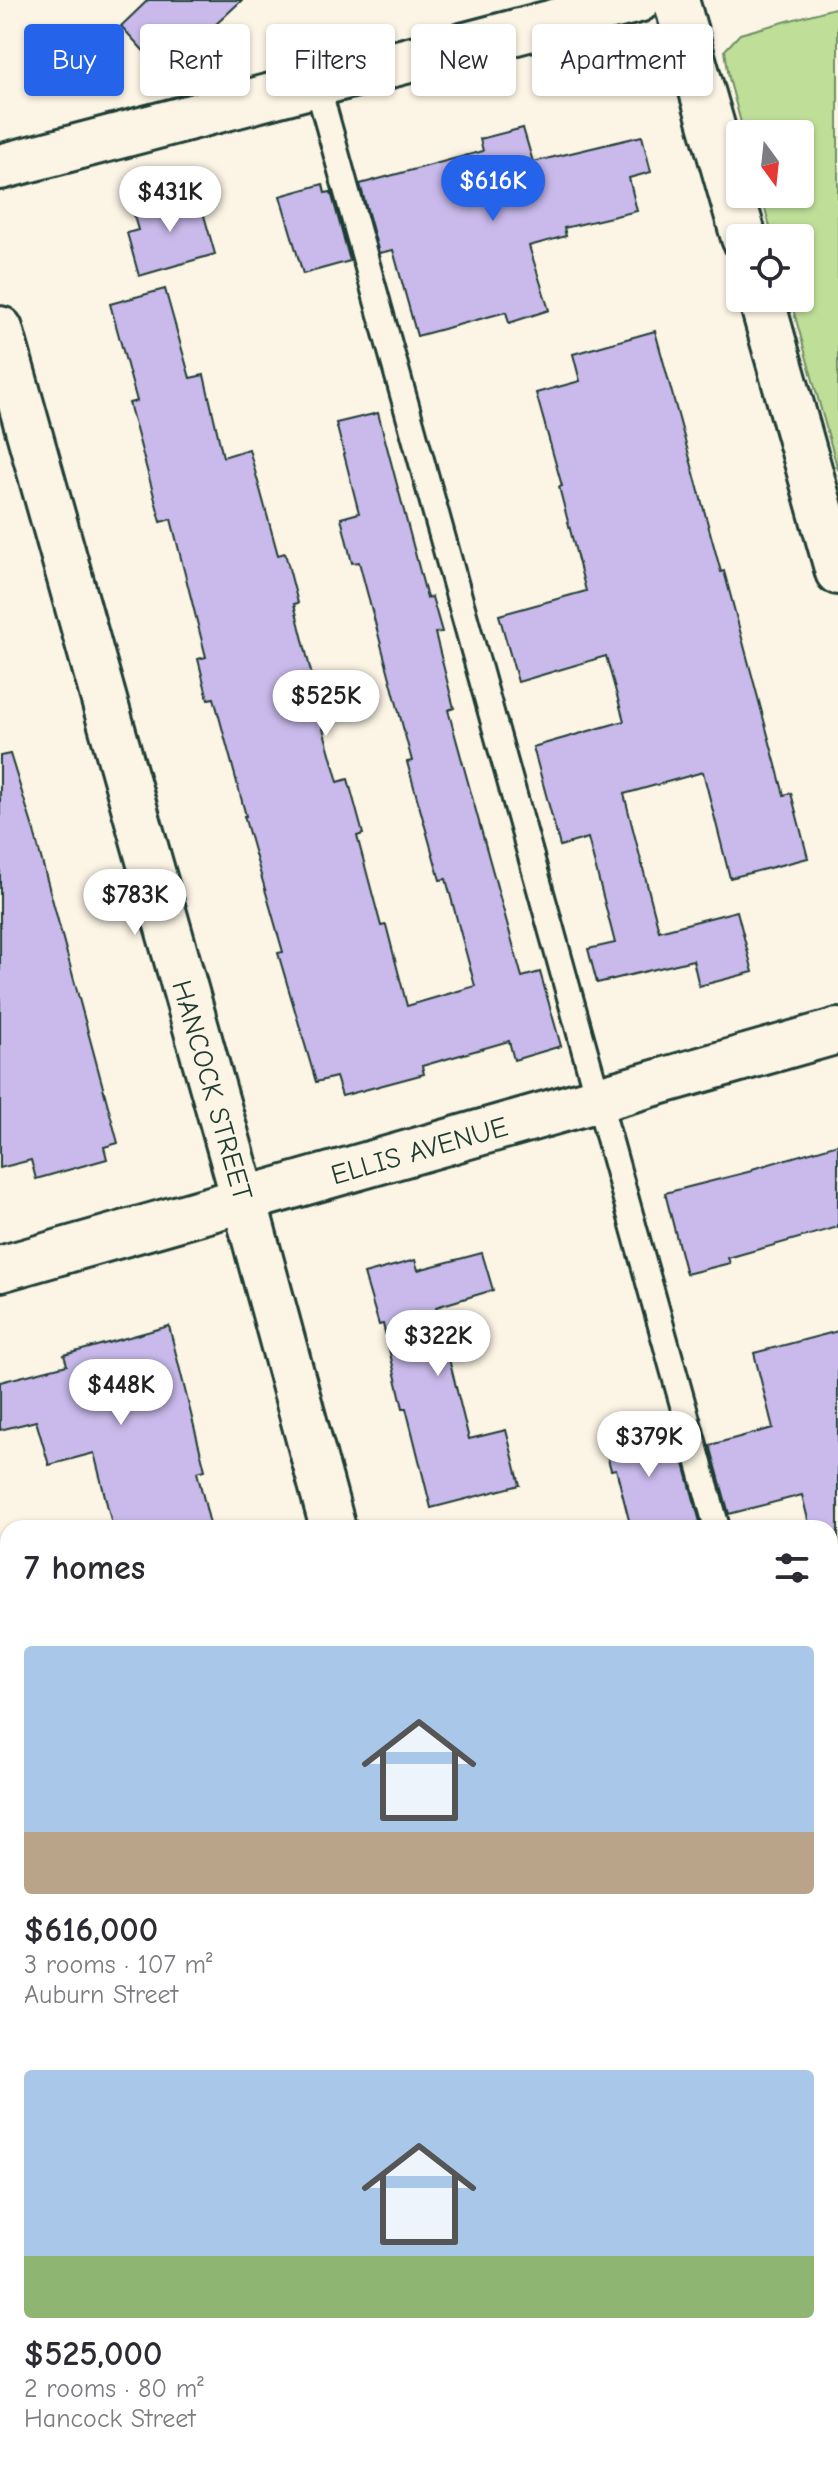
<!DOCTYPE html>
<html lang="en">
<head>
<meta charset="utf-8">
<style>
	body { margin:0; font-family:"Comic Neue",sans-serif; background:#f2f2f3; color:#2b2b33; height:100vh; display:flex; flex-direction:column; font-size:30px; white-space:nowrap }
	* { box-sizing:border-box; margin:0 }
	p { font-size:26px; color:#7c7c81 }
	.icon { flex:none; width:44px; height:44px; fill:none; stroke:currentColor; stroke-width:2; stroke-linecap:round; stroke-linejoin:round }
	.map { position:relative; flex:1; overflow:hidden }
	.sheet { position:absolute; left:0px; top:1520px; width:838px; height:962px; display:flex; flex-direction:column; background:#fff; border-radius:24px 24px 0 0; box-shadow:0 2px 6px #0004 }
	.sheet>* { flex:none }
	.hud { position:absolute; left:24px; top:24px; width:790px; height:72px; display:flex; gap:16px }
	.needle { width:52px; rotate:165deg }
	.controls { position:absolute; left:726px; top:120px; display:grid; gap:16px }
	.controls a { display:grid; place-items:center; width:88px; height:88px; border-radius:8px; background:#fff; box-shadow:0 2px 6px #0004; font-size:40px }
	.price { position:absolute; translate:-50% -68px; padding:0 18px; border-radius:28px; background:#fff; color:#222; font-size:26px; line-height:52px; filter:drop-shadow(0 2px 4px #0008) }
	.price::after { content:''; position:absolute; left:50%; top:48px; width:24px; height:18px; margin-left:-12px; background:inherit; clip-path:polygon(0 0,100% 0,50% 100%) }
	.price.selected { background:#2563eb; color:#fff }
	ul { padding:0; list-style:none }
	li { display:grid; align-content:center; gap:16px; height:424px; padding:0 24px }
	li span { display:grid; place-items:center; height:248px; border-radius:8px; color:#555 }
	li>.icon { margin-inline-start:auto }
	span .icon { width:144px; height:144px; fill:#fffc; stroke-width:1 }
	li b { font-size:34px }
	h2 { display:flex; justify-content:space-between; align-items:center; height:96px; padding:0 24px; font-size:34px }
	.chip { padding:0 28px; border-radius:8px; background:#fff; box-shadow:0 2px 6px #0004; font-size:28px; line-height:72px }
	.chip.selected { background:#2563eb; color:#fff }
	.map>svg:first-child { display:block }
</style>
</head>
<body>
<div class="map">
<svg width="838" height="2481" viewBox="0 0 838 2481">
	<rect width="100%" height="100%" fill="#fcf5e5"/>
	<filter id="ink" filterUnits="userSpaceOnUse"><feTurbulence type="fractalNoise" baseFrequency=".0125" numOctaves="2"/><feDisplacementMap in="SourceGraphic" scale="16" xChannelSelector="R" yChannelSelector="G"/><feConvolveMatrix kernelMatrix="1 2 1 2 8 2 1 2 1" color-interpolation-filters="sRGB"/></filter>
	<g filter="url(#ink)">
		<!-- green -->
		<polygon fill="#bfdf98" stroke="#6f8e66" stroke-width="2" points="838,7 838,470 790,298 800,298 800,238 773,238 761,194 800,194 800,134 744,134 729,78 725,50 740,34"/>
		<!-- building -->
		<g fill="#c9baeb" stroke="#1f3d34" stroke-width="2">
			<polygon points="148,0 242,0 198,41 184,26 150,58 121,26"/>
			<polygon points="523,128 533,162 642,136 651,172 629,178 637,211 564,228 566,236 529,246 549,310 509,323 506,312 417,336 393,250 379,253 360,184 483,151 480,139"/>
			<polygon points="323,184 325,193 331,192 350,261 303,274 280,196"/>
			<polygon points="197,191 215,254 139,276 127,233 138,230 132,209"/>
			<polygon points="165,289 190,378 204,375 223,457 249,449 278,555 285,553 298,603 294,604 315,688 312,689 338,782 348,779 363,834 357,836 381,926 386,925 407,1006 475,986 446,879 440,880 407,762 412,761 359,562 352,563 341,518 359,513 336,423 378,413 427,598 432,597 442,632 435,633 454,708 448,710 522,977 540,972 561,1046 514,1060 509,1041 422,1066 424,1074 342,1096 336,1077 316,1082 278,953 283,952 244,816 246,816 214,698 208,699 198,659 206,657 171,519 161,522 129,403 137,401 110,304"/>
			<polygon points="655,331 721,572 724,571 784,795 791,793 808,858 730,878 703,772 624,794 659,931 737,911 753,972 699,986 693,960 597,983 588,949 615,943 588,838 560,846 533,747 624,721 606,656 518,682 499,615 586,591 559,487 562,486 536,393 580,381 573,354"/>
			<polygon points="10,754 33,828 118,1143 104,1147 107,1159 36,1179 31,1160 0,1168 0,756"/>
			<polygon points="838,1144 838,1227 728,1258 730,1263 686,1274 665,1193 752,1171 752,1169"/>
			<polygon points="482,1253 493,1290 436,1307 469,1439 506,1430 520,1485 431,1508 406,1408 403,1408 383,1324 379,1325 364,1274 415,1260 418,1270"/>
			<polygon points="169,1326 205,1470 197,1472 211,1528 113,1528 94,1453 49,1465 36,1421 0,1430 0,1382 67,1365 64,1355"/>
			<polygon points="838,1331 838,1588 830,1589 830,1528 810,1528 802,1495 729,1514 710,1445 773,1428 754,1353"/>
			<polygon points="644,1418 654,1460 681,1453 700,1522 678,1528 631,1528 616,1469 611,1470 600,1429"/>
		</g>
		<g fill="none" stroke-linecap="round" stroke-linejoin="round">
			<defs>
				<g id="service">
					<polyline points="317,84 717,1528"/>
					<polyline points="0,1712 8,1741"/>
					<polyline points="830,1938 838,1967"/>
					<polyline points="210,2474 212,2481"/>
				</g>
				<g id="minor">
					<polyline points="676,0 744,238"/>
					<polyline points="761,298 838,572"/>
					<polyline points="0,329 244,1199 333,1528"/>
					<polyline points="0,1269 838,1031"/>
					<polyline points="830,2085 838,2083"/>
					<polyline points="0,2319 8,2317"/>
					<polyline points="590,2474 592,2481"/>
				</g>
				<polyline id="secondary" points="0,167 638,0"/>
			</defs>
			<!-- service casing -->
			<use href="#service" stroke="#1f3d34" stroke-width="30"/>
			<!-- minor casing -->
			<use href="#minor" stroke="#1f3d34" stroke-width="50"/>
			<!-- secondary casing -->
			<use href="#secondary" stroke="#1f3d34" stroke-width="50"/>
			<!-- service -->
			<use href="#service" stroke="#fcf5e5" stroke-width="24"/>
			<!-- minor -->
			<use href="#minor" stroke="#fcf5e5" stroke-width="44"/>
			<!-- secondary -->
			<use href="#secondary" stroke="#fcf5e5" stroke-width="44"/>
		</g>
	</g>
	<g text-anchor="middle" stroke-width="8" stroke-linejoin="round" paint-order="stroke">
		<!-- street labels -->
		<g font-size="28" fill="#1f3d34" stroke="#fcf5e5">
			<text transform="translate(213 1090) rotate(74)" y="10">HANCOCK STREET</text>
			<text transform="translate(419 1150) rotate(-16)" y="10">ELLIS AVENUE</text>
		</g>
	</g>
</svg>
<div class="controls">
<a><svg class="needle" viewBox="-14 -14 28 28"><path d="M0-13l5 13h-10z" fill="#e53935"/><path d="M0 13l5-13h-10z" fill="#7c7c81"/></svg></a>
<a><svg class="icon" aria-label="locate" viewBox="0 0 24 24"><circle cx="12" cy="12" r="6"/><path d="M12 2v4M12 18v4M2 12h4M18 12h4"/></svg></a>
</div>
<b class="price selected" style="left:493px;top:223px">$616K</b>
<b class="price" style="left:170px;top:234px">$431K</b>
<b class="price" style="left:326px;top:738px">$525K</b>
<b class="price" style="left:135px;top:937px">$783K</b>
<b class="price" style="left:438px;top:1378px">$322K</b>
<b class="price" style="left:121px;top:1427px">$448K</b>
<b class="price" style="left:649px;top:1479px">$379K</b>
<div class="hud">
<a class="chip selected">Buy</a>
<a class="chip">Rent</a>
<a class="chip">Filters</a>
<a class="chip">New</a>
<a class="chip">Apartment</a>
</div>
<section class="sheet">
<h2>7 homes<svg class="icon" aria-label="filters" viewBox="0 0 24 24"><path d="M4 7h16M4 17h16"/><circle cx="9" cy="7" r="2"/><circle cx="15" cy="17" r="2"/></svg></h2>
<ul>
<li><span style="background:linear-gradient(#a9c7e8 75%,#b9a48a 0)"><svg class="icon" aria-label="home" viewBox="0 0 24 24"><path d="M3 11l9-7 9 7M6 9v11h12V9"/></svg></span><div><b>$616,000</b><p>3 rooms · 107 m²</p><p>Auburn Street</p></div></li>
<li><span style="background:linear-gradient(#a9c7e8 75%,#8fb573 0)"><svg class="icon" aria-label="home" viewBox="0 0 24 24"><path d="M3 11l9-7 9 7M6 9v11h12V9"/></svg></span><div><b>$525,000</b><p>2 rooms · 80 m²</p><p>Hancock Street</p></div></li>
</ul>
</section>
</div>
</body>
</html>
